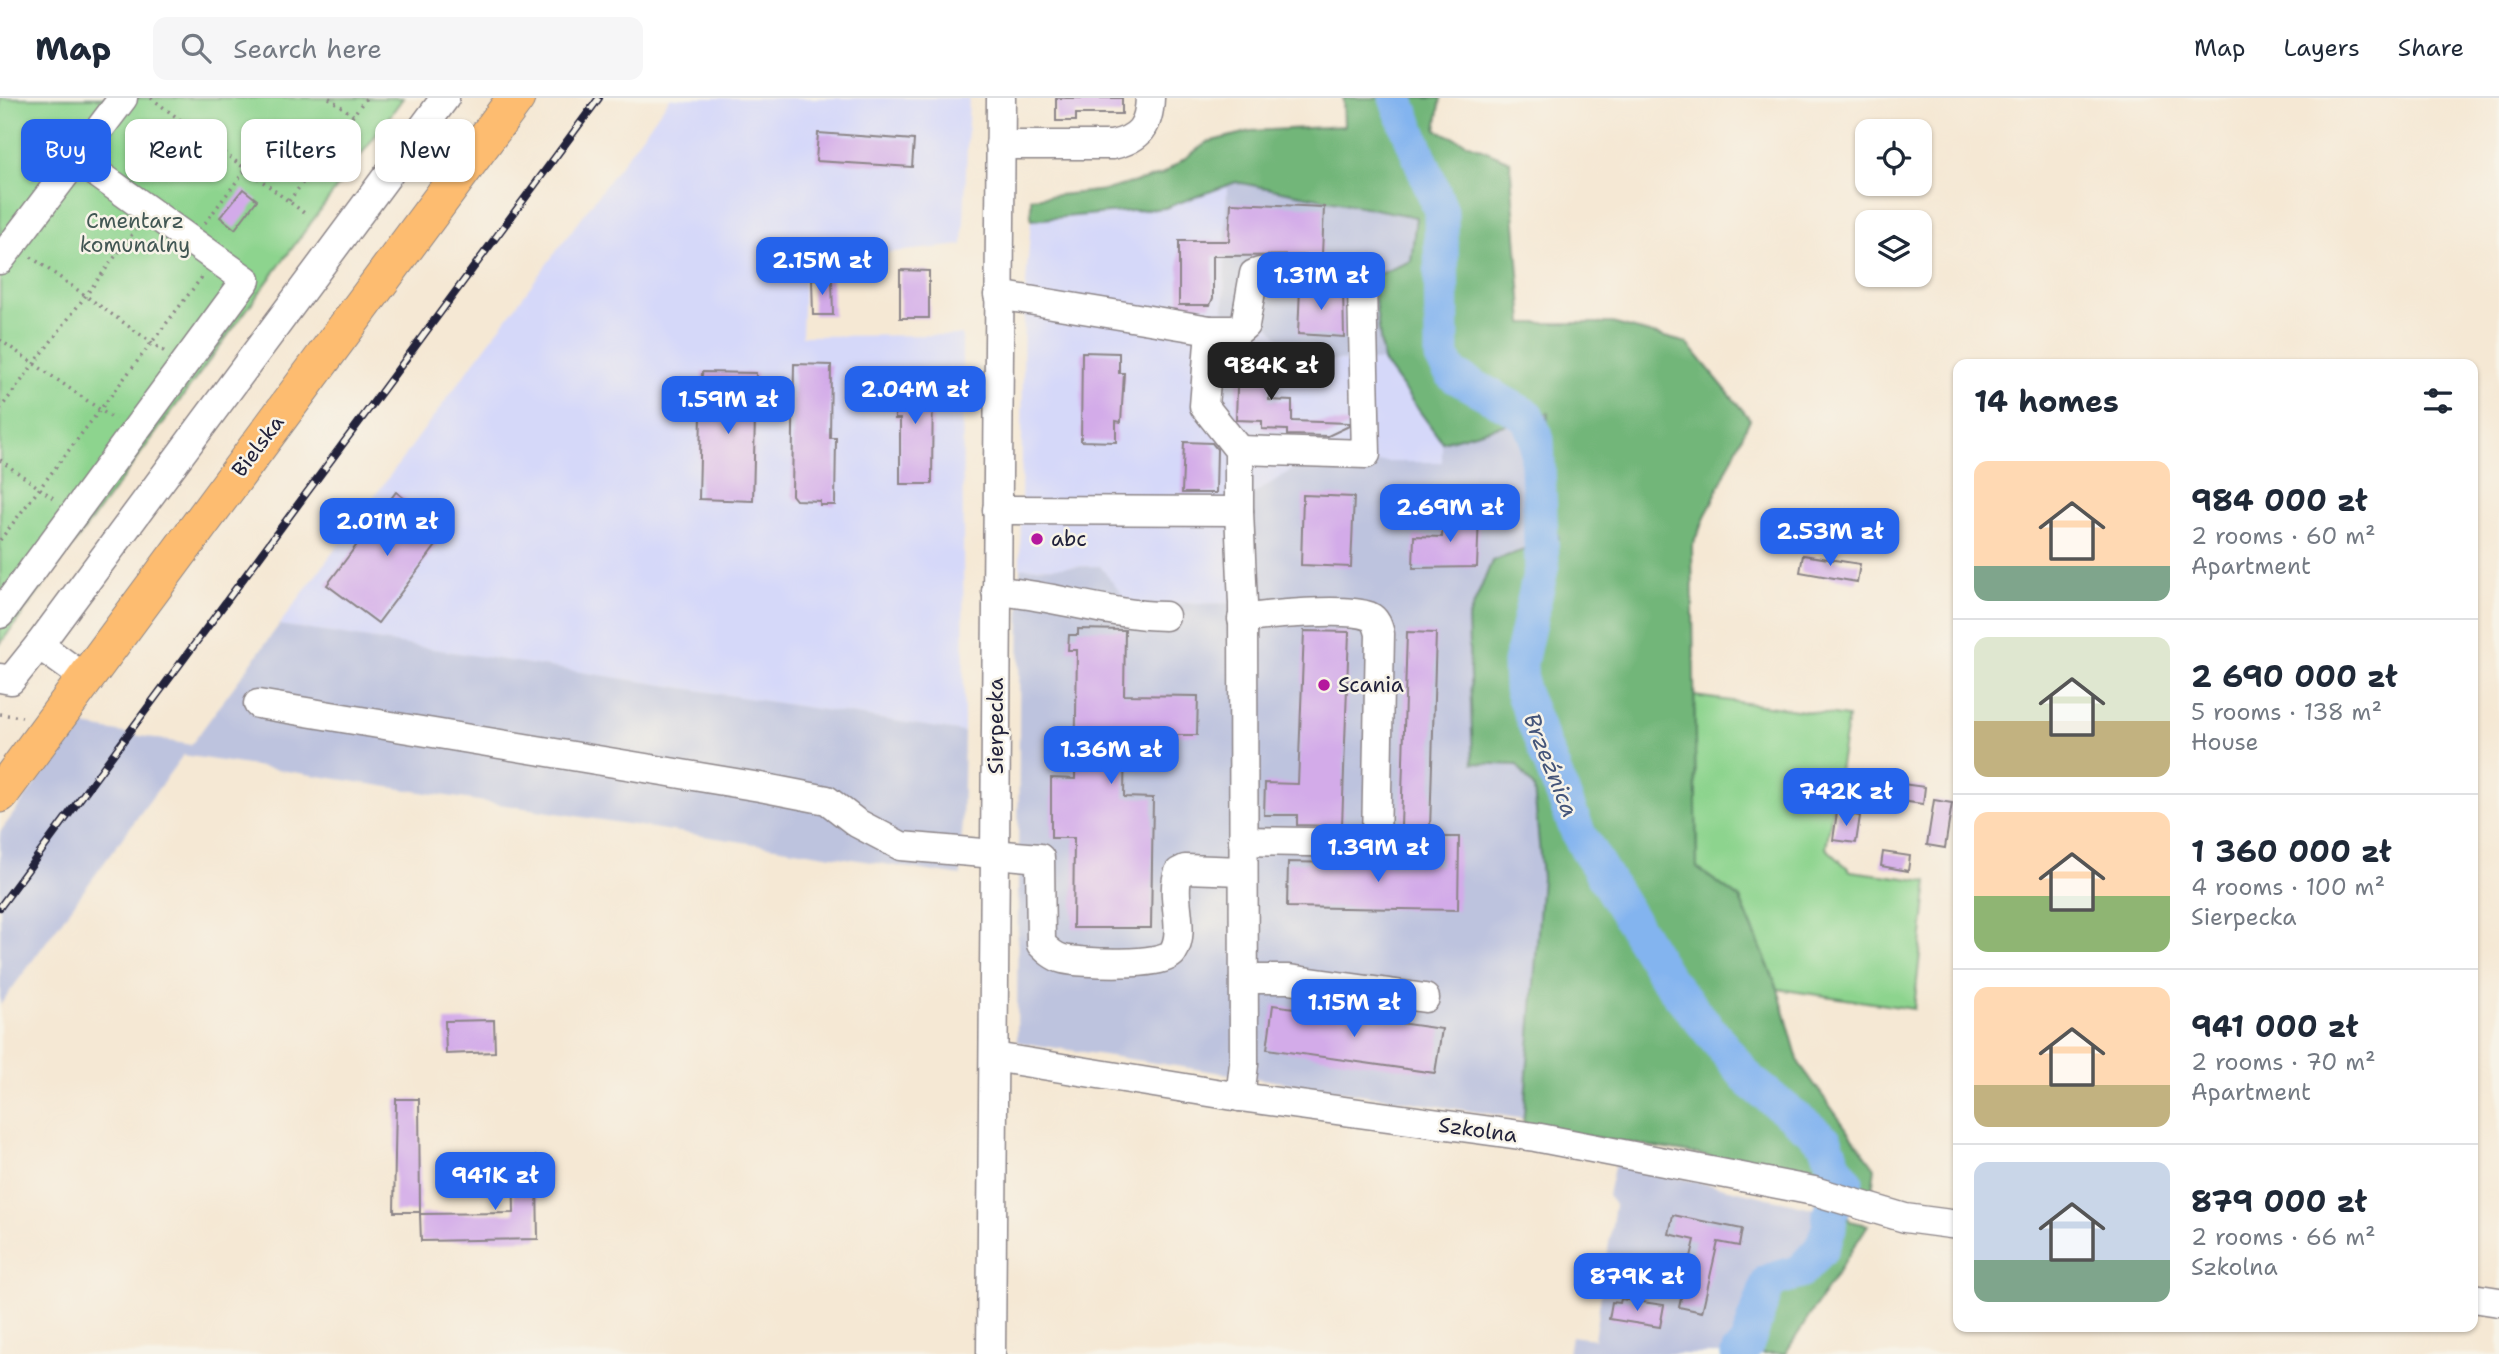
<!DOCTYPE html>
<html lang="en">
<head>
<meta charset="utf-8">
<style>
	body { margin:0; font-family:"Shantell Sans",sans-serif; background:#f6f6f7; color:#1f2937; height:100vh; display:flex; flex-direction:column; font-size:26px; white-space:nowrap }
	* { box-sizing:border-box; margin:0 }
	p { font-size:23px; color:#747a83 }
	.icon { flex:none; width:38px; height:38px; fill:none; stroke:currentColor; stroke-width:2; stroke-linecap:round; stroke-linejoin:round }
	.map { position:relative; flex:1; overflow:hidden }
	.details { position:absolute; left:1953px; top:261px; width:525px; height:973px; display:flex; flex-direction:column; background:#fff; border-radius:14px; box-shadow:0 2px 5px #0004 }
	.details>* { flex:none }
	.hud { position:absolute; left:21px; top:21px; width:665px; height:63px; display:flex; gap:14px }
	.tools { position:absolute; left:1855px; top:21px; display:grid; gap:14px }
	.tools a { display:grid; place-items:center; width:77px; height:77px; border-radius:14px; background:#fff; box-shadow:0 2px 5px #0004; font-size:35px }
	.price { position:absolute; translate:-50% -60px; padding:0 16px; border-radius:14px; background:#2563eb; color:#fff; font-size:23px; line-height:46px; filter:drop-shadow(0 2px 4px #0008) }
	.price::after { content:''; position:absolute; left:50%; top:42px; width:21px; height:16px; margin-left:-10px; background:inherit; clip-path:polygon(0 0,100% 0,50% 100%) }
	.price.active { background:#222; color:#fff }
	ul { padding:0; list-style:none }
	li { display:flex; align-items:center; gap:21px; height:175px; padding:0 21px }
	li+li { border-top:2px solid #e0e1e3 }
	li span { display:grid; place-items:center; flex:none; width:196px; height:140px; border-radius:14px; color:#555 }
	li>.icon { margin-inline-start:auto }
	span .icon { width:84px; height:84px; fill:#fffc; stroke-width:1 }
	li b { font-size:30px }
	h2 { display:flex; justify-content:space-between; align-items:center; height:84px; padding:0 21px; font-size:30px }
	.pill { padding:0 24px; border-radius:14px; background:#fff; box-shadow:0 2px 5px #0004; font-size:24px; line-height:63px }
	.pill.active { background:#2563eb; color:#fff }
	header { display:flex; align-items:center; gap:42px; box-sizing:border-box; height:98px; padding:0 35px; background:#fff; border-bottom:2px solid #e0e1e3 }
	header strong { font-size:33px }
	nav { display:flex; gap:38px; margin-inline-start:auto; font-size:24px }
	.search { width:490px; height:63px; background:#f6f6f7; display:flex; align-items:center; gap:18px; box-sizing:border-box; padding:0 24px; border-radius:14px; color:#747a83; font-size:26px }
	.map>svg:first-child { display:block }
</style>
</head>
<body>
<header>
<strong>Map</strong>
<div class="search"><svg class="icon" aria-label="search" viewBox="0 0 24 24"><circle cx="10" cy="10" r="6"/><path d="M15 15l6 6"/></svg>Search here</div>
<nav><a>Map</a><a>Layers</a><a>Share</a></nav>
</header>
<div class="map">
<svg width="2499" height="1256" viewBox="0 0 2499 1256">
	<rect width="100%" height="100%" fill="#f7f3e8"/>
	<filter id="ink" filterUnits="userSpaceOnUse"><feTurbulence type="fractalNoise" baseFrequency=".0143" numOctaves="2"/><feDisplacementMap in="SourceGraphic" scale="14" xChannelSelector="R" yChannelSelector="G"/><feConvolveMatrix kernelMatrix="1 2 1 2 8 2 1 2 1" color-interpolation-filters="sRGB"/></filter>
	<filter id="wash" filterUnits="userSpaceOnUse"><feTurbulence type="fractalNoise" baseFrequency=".00686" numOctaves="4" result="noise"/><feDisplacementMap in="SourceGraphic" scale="28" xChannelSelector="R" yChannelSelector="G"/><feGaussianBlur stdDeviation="1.57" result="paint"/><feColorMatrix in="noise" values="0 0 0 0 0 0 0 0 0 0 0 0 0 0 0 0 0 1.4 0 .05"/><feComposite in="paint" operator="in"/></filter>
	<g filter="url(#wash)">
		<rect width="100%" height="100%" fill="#f5e8d4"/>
		<!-- built -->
		<g fill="#d5d8f9">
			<polygon points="670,0 969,0 963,147 805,163 802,238 962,237 964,634 279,527"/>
			<polygon points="1227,87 1224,214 1260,215 1295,262 1383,263 1442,344 1442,364 1304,364 1262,505 1128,506 1100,468 1020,470 1024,211 1031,122 1165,110"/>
		</g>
		<!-- industrial -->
		<g fill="#bdc3de">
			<polygon points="1236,84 1416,119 1411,163 1372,179 1383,263 1295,262 1260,215 1224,214 1227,87"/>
			<polygon points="1548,314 1544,396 1559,440 1517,667 1534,689 1542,780 1524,1021 1017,944 1020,470 1100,468 1129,506 1261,505 1249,493 1252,397 1304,364 1442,364 1442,344"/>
			<polygon points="279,527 964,634 961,778 183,657 0,907 0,734 79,627 191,647"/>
			<polygon points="1615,1065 1821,1112 1820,1132 1802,1151 1800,1162 1788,1172 1767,1175 1738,1247 1731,1256 1568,1256 1571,1238 1594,1241 1615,1107 1608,1097"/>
		</g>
		<!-- green -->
		<g fill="#8dd48e" stroke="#587b64" stroke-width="2">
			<polygon points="0,0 403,0 0,546"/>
			<polygon points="1694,598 1848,619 1826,750 1851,773 1928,783 1914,911 1778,891 1740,801 1697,770"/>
		</g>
		<!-- forest -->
		<g fill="#72b679" stroke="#4a6c5a" stroke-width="2">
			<polygon points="1343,0 1441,0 1436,32 1510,63 1523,225 1612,225 1687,245 1750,321 1692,448 1697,770 1740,801 1778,891 1799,965 1875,1070 1871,1100 1697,1056 1523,1028 1542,780 1534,690 1517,667 1473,665 1468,521 1492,463 1559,440 1544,396 1548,315 1442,344 1383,263 1372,179 1411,163 1416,119 1236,84 1165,110 1031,122 1031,100 1106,92 1161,77 1208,44 1251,33 1344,28"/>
			<path d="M 1845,1114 L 1850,1123 L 1868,1127 L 1785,1256 L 1744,1256 L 1760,1235 L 1763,1205 L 1775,1185 L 1797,1186 C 1827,1160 1837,1157 1840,1115 Z"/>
		</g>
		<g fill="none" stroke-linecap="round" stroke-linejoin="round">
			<!-- river -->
			<polyline stroke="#83b4ef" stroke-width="35" points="1396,0 1441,113 1442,260 1453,277 1527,318 1537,342 1542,467 1520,565 1521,591 1579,737 1666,879 1750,983 1825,1043 1835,1068 1846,1083 1830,1116 1829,1131 1821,1151 1800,1174 1769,1183 1747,1246 1738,1256"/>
		</g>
		<g id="blocks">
			<!-- building -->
			<g fill="#d3abe9">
				<polygon points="1056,0 1122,0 1122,16 1076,16 1076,23 1056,23"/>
				<polygon points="818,35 914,42 912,69 816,63"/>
				<polygon points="243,91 257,102 235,131 220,119"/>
				<polygon points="1231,105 1324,109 1322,157 1213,158 1213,200 1210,207 1179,207 1179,143 1229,143"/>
				<polygon points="900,172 929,173 929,220 900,220"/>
				<polygon points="812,181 832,181 833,217 813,217"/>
				<polygon points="1300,190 1343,190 1344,239 1298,236"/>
				<polygon points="1082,254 1119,255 1119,275 1124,275 1121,324 1116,323 1116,344 1081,343"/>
				<polygon points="1238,258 1270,259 1269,302 1292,303 1292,323 1349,325 1349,328 1328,338 1287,337 1287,332 1262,331 1262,323 1236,322"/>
				<polygon points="794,266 831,267 830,340 836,340 835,407 820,407 820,403 796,402 792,397"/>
				<polygon points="702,274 756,275 753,403 699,401"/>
				<polygon points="895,274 933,275 932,386 900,386 900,321 895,321"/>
				<polygon points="1184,344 1212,345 1217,351 1216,395 1182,395"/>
				<polygon points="396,394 447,433 378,525 327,487"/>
				<polygon points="1303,397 1354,399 1351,469 1301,467"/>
				<polygon points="1443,415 1479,417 1477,469 1413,470 1414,438 1442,439"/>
				<polygon points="1803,457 1860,466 1857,484 1800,474"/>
				<polygon points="1078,531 1125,532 1124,597 1198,598 1197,637 1125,637 1124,699 1153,700 1151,830 1073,830 1074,740 1051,740 1051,680 1075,681 1077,552 1068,552 1069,537 1078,537"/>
				<polygon points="1304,533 1349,534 1342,728 1297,727 1297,717 1264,717 1265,685 1298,686"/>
				<polygon points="1407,534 1436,535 1430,732 1401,729"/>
				<polygon points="1880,683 1925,689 1923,706 1878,700"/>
				<polygon points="1934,702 1952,705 1945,750 1927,747"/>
				<polygon points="1837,714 1860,718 1856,745 1833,742"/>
				<polygon points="1440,739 1459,739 1458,812 1287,809 1288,764 1440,767"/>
				<polygon points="1883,754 1910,758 1908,773 1881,768"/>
				<polygon points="1273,907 1442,931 1435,975 1267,951"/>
				<polygon points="494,922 495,954 446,956 445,923"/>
				<polygon points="396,1001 419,1001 420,1114 394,1114"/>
				<polygon points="513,1058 536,1058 537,1066 549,1066 550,1085 537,1085 538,1141 421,1143 420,1116 514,1115"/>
				<polygon points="1673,1117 1742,1131 1739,1148 1718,1144 1702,1214 1679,1209 1695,1142 1669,1136"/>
				<polygon points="1621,1201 1664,1207 1660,1229 1609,1221 1612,1204 1620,1205"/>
			</g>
		</g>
	</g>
	<g filter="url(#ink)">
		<use href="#blocks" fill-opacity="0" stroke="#8c8588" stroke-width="2"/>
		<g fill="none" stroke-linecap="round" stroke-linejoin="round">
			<defs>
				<g id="minor">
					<path d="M 1000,47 L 1112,47 C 1140,41 1149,28 1150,0"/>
					<polyline points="0,162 123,0"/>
					<polyline points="1210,232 1239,232 1245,227 1254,176 1260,174 1353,173 1362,189 1366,356 1239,352"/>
					<polyline points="997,412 1239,413 1239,352 1204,308 1210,232 998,197"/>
					<polyline points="1239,413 1243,506 1244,966 1240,999"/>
					<path d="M 996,493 C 1054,497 1108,517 1165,518"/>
					<polyline points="0,516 246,182 77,61"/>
					<path d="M 1242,521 C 1267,517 1346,509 1369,518 C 1376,521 1378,528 1380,536 L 1376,745"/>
					<polyline points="0,580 11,582 39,547"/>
					<polyline points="86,581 39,547 445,0"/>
					<path d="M 258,606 L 760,689 L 827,702 L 857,725 L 901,748 L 1040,760 L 1041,846 C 1047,852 1054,859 1063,861 C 1080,865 1164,869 1173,854 C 1187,832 1169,798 1179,774 L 1185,771 L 1243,773"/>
					<polyline points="1243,743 1420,746"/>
					<polyline points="1244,881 1289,881 1425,900"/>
					<polyline points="994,959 1240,999 1535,1039 1814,1093 1905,1120 1958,1127"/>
					<polyline points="2473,1200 2499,1204"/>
					<polyline points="991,1256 1001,0"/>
				</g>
				<polyline id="major" points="0,696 516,0"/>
			</defs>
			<!-- minor casing -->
			<use href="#minor" stroke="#8c8588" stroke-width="31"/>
			<!-- major casing -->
			<use href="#major" stroke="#8c8588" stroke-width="39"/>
			<!-- path -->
			<g stroke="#8c8588" stroke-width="3.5" stroke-dasharray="2 5" stroke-linecap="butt">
				<polyline points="151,0 307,117"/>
				<polyline points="329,0 353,17"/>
				<polyline points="289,103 366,0"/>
				<polyline points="205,125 246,71"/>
				<polyline points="31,159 165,254"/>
				<polyline points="0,242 115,322"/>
				<polyline points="0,311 136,131"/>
				<polyline points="0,362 56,402"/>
				<polyline points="0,442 202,179"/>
				<polyline points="0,616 22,619"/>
			</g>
			<!-- minor -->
			<use href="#minor" stroke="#fff" stroke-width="28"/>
			<!-- major -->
			<use href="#major" stroke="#fdbc6f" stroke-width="37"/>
			<defs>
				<polyline id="rail" points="0,809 599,0"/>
			</defs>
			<!-- rail casing -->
			<use href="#rail" stroke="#22223b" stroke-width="8"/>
			<!-- rail -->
			<use href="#rail" stroke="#f7f3e8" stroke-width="5" stroke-dasharray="16" stroke-linecap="butt"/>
		</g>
	</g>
	<!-- markers -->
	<g fill="#b5179e" stroke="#f7f3e8" stroke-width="2.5">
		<circle cx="1037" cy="441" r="7"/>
		<circle cx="1324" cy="587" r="7"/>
	</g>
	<g text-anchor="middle" stroke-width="5" stroke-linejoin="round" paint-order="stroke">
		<!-- park labels -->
		<g font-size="21" fill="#425754" stroke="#f7f3e8">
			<text x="135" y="130">Cmentarz<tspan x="135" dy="24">komunalny</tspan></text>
		</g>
		<!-- street labels -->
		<g font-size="21" fill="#22223b" stroke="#f7f3e8">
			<text transform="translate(258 348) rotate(-53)" y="7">Bielska</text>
			<text transform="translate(996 628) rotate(-90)" y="7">Sierpecka</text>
			<text transform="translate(1478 1032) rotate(8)" y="7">Szkolna</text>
		</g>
		<!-- poi labels -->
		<g font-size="21" fill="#22223b" stroke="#f7f3e8" text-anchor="start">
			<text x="1051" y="448">abc</text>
			<text x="1338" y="594">Scania</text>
		</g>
		<!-- water labels -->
		<g font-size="23" font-style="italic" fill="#44557a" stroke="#f7f3e8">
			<text transform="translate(1551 667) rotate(68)" y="8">Brzeźnica</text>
		</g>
	</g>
</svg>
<div class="tools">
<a><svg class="icon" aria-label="locate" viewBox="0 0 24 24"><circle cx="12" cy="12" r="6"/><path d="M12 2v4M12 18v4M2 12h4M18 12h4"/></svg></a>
<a><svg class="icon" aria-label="layers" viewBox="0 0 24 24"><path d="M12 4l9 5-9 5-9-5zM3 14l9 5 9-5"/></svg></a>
</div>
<b class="price" style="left:822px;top:199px">2.15M zł</b>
<b class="price" style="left:1321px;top:214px">1.31M zł</b>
<b class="price active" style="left:1271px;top:304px">984K zł</b>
<b class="price" style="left:915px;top:328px">2.04M zł</b>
<b class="price" style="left:728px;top:338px">1.59M zł</b>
<b class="price" style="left:1450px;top:446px">2.69M zł</b>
<b class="price" style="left:387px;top:460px">2.01M zł</b>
<b class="price" style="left:1830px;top:470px">2.53M zł</b>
<b class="price" style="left:1111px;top:688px">1.36M zł</b>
<b class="price" style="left:1846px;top:730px">742K zł</b>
<b class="price" style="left:1378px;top:786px">1.39M zł</b>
<b class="price" style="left:1354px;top:941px">1.15M zł</b>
<b class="price" style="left:495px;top:1114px">941K zł</b>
<b class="price" style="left:1637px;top:1215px">879K zł</b>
<div class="hud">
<a class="pill active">Buy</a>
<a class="pill">Rent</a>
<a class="pill">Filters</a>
<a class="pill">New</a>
</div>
<section class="details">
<h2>14 homes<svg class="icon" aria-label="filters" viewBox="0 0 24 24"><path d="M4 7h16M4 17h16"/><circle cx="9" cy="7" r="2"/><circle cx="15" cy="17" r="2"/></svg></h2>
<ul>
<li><span style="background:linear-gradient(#ffd9b3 75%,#7fa58c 0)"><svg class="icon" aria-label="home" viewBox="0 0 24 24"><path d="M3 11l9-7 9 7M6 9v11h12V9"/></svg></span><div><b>984 000 zł</b><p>2 rooms · 60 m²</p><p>Apartment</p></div></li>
<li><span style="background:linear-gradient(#dfe7d0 60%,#c2b280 0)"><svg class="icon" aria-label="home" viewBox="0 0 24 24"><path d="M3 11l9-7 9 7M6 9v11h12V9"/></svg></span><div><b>2 690 000 zł</b><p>5 rooms · 138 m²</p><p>House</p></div></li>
<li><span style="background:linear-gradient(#ffd9b3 60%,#8fb573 0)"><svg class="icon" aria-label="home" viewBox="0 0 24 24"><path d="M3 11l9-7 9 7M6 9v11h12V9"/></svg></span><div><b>1 360 000 zł</b><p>4 rooms · 100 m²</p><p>Sierpecka</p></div></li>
<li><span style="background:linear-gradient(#ffd9b3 70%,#c2b280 0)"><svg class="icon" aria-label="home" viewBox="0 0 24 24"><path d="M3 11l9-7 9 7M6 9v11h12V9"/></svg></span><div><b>941 000 zł</b><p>2 rooms · 70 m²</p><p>Apartment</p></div></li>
<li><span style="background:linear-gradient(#c9d6e8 70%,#7fa58c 0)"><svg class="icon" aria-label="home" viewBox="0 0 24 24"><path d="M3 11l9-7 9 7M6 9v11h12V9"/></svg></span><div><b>879 000 zł</b><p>2 rooms · 66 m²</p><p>Szkolna</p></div></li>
</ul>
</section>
</div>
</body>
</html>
